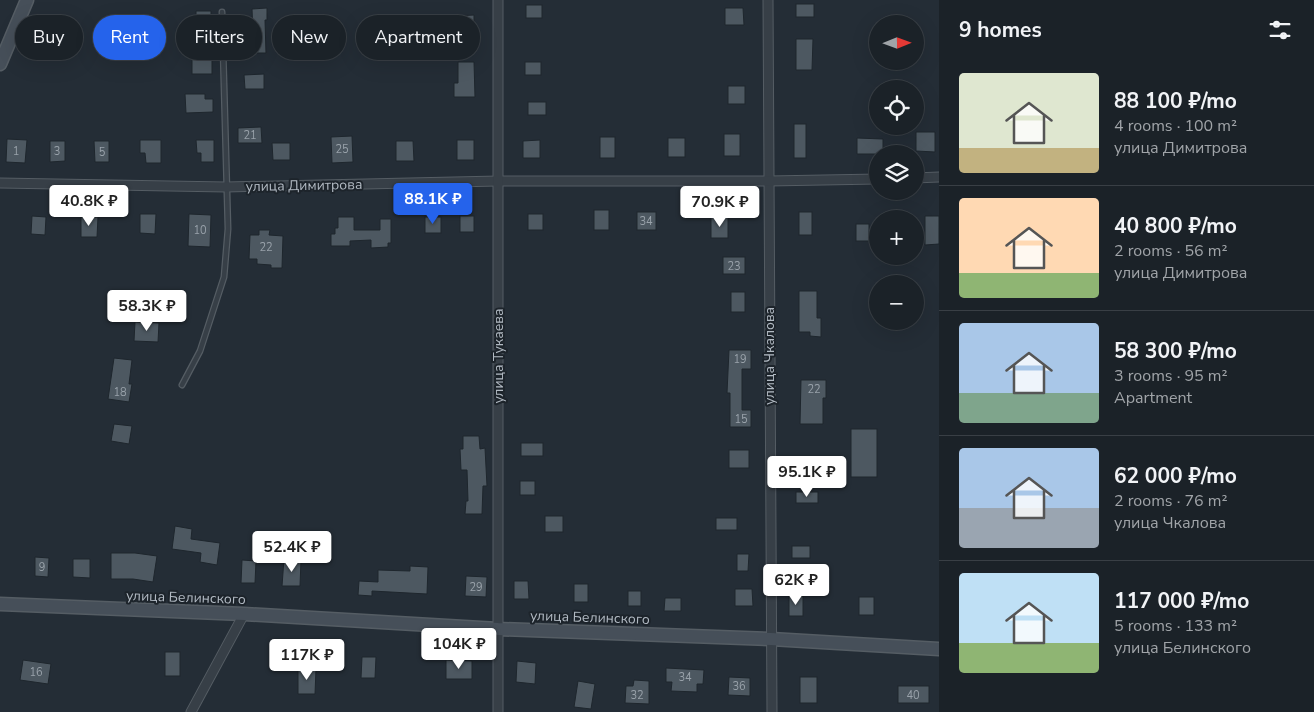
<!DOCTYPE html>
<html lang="en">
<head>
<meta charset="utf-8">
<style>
	body { margin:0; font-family:"Nunito Sans",sans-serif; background:#242a30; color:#f1f3f6; height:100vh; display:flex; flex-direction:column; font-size:19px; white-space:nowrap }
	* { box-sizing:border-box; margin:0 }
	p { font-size:16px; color:#a0a4a8 }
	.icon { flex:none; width:28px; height:28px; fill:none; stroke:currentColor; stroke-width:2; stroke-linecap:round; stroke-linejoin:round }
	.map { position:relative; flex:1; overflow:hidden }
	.details { display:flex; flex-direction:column; background:#1b2228; width:375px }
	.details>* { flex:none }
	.guide { position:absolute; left:15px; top:15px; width:475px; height:45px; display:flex; gap:10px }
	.needle { width:32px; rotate:89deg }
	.buttons { position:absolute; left:869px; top:15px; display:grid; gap:10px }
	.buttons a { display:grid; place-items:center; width:55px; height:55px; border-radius:50%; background:#1b2228; box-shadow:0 5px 20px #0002,0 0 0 1px #393f45; font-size:25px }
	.price { position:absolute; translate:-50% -42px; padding:0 11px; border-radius:5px; background:#fff; color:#222; font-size:16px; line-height:32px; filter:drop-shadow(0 1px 2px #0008) }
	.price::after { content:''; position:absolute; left:50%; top:30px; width:15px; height:11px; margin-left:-8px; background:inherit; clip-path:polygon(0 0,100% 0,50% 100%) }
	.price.current { background:#2563eb; color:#fff }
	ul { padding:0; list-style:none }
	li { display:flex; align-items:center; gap:15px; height:125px; padding:0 20px }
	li+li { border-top:1px solid #393f45 }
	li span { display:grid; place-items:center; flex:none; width:140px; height:100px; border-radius:5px; color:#555 }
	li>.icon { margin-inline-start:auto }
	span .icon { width:60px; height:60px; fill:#fffc; stroke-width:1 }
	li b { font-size:21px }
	h2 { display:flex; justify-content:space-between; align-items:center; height:60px; padding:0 20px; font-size:21px }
	.tag { padding:0 18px; border-radius:22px; background:#1b2228; box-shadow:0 5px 20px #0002,0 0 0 1px #393f45; font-size:18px; line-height:45px }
	.tag.current { background:#2563eb; color:#fff }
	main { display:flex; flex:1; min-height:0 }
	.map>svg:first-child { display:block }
</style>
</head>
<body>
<main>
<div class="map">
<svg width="939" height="712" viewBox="0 0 939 712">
	<rect width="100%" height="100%" fill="#242d36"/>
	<!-- building -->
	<g fill="#4d5861" stroke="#1e262d">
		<rect x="796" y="4" width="18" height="13"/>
		<rect x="526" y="5" width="16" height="13"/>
		<polygon points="267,8 267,20 265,20 266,53 247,53 246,34 253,34 252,9"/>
		<polygon points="725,8 743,8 744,25 725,25"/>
		<polygon points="196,11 211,11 211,30 189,31 189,20 196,20"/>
		<polygon points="474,15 474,28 455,28 455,16"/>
		<polygon points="46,23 61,29 59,33 67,36 62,47 40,38"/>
		<polygon points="796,39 813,39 812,70 796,70"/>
		<rect x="192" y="58" width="20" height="16"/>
		<polygon points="458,62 474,62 475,97 454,97 454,83 458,83"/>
		<rect x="525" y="62" width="16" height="13"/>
		<polygon points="264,74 264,89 245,89 244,75"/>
		<rect x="728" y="86" width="17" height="18"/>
		<polygon points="185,94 205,94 205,99 213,99 213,112 186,113"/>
		<rect x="528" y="102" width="18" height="13"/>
		<rect x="794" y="124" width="12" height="34"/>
		<polygon points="261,127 262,143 238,143 238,128"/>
		<polygon points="916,132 935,132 935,152 916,151"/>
		<rect x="724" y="134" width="16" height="22"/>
		<polygon points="352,136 353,162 332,163 331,137"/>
		<rect x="600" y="137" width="15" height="21"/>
		<rect x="668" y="138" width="17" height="19"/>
		<polygon points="857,138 883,139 883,154 857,154"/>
		<polygon points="7,139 27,140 25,163 6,162"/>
		<polygon points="140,140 161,140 161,163 146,163 145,153 140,153"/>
		<polygon points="196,140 214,140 214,162 201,162 201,153 197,153"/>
		<rect x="457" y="140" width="17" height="20"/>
		<polygon points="540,140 540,158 523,158 523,141"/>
		<polygon points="50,141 65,141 65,161 50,162"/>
		<polygon points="94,141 109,141 109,162 95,162"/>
		<polygon points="396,141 413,141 414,161 396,161"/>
		<polygon points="272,143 290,143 290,160 273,160"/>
		<rect x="594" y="210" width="15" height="20"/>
		<rect x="637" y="212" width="19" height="18"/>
		<rect x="799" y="212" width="13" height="23"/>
		<polygon points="140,214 156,214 155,234 140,233"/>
		<polygon points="189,214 211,215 210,247 188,246"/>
		<rect x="528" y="214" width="15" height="16"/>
		<polygon points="32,216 46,217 45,235 31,234"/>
		<rect x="460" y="216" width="14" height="16"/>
		<polygon points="925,216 939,216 939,244 925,245"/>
		<polygon points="81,217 98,217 97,237 81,237"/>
		<polygon points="338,217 354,217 354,230 380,230 380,219 391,219 391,243 388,243 388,247 371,248 371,240 350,241 350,246 331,246 331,234 335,234 335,228 338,228"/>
		<rect x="425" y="217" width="16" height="16"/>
		<rect x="711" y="217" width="17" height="21"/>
		<rect x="856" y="224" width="13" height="17"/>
		<polygon points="259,230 270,230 269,235 283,236 282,268 271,268 271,265 257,264 257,259 249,259 250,235 259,235"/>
		<rect x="723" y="257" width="22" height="17"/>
		<polygon points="116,291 136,292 135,306 116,306"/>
		<polygon points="799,291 817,291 817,318 821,318 821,337 810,336 810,332 799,332"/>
		<rect x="731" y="292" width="14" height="20"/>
		<polygon points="135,322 159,323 158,342 134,341"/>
		<polygon points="729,350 751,350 751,369 742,369 742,410 751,410 751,427 730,427 730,393 727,393"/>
		<polygon points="114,358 132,360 129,384 132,384 129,402 108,399"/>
		<polygon points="801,380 826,380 826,398 823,398 823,424 800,424"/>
		<polygon points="114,424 132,426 129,444 111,441"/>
		<rect x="851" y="429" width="26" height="48"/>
		<polygon points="463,436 479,436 480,449 485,448 487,486 483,486 482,514 465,514 466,501 468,501 467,470 461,470 460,449 463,449"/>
		<rect x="521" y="443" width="22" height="13"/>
		<rect x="729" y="450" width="20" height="18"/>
		<rect x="520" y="481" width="15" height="14"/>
		<rect x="796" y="492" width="22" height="11"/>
		<rect x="545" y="516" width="18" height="16"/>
		<rect x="716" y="518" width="21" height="12"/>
		<polygon points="175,526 192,529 191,539 220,543 217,565 200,562 201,553 172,549"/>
		<rect x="792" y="546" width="18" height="12"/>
		<polygon points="111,553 135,553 157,556 153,582 133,579 111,579"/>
		<polygon points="737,554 749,554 748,571 737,571"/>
		<polygon points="35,557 49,558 48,577 35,576"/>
		<polygon points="73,559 90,559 90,578 73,577"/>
		<polygon points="284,559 301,560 300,586 282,586"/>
		<polygon points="242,560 256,561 255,583 241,583"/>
		<polygon points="410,566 428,567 427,594 372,591 372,596 358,595 359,581 378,582 378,570 410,571"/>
		<polygon points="466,576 487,577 486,597 465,596"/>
		<polygon points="514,581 528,581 529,599 514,599"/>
		<rect x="574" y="584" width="14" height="18"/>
		<polygon points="735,589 752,589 753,606 735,606"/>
		<rect x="628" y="591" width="13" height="15"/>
		<rect x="789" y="596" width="14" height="20"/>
		<rect x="859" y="597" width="15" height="18"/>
		<polygon points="665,598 681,598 681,611 664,611"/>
		<rect x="165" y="652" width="15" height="24"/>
		<polygon points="362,657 376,657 375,678 361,678"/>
		<polygon points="23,660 51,664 48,684 20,680"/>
		<polygon points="446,660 472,661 472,679 446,679"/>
		<polygon points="517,661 536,663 535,684 516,682"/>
		<polygon points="666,668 704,670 703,684 697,684 697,692 671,691 672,682 666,682"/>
		<polygon points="298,669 316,669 315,694 298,694"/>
		<polygon points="729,677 750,678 750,696 728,695"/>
		<rect x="800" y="677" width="17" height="26"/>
		<polygon points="634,680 649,681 649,704 625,703 626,686 633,686"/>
		<polygon points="578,681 595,684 591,709 574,707"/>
		<rect x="898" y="686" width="31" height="17"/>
	</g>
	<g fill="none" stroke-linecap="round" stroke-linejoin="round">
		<defs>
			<polyline id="lane" points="182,385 200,351 224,277 228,229 222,12"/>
			<g id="street">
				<polyline points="768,0 772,712"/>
				<polyline points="915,178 939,177"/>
				<polyline points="0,183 226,187 498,181 769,181 878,179"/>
				<polyline points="191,712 244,614"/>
				<polyline points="498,712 498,0"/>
			</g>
			<g id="secondary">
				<polyline points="0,64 27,0"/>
				<polyline points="0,604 244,614 498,629 771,639 939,649"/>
			</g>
		</defs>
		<!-- lane casing -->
		<use href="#lane" stroke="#555d64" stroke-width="7"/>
		<!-- street casing -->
		<use href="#street" stroke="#555d64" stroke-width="11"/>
		<!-- secondary casing -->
		<use href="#secondary" stroke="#555d64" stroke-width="15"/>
		<!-- lane -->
		<use href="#lane" stroke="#373f47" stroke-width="4.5"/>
		<!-- street -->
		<use href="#street" stroke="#373f47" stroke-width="9"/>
		<!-- secondary -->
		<use href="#secondary" stroke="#464f59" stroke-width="12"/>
	</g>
	<g text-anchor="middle" stroke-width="4" stroke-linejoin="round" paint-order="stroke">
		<!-- number labels -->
		<g font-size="11" fill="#99a2aa">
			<text x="250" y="139">21</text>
			<text x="342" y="153">25</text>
			<text x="16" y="155">1</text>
			<text x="57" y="155">3</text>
			<text x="102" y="156">5</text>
			<text x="646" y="225">34</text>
			<text x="200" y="234">10</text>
			<text x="266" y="251">22</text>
			<text x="734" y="270">23</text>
			<text x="740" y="363">19</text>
			<text x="814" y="393">22</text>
			<text x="120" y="396">18</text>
			<text x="741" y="423">15</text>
			<text x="42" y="571">9</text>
			<text x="476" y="591">29</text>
			<text x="36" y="676">16</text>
			<text x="685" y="681">34</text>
			<text x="739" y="690">36</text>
			<text x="637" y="699">32</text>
			<text x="913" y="699">40</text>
		</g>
		<!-- street labels -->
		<g font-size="14" fill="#b2bac3" stroke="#1d242b">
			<text transform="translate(304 185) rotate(-1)" y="5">улица Димитрова</text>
			<text transform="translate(498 356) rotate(-90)" y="5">улица Тукаева</text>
			<text transform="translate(769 356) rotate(-90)" y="5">улица Чкалова</text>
			<text transform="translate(186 597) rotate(2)" y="5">улица Белинского</text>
			<text transform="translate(590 617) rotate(2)" y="5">улица Белинского</text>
		</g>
	</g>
</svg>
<div class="buttons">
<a><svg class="needle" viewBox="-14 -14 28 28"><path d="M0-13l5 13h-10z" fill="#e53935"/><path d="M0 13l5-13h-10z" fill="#a0a4a8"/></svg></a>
<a><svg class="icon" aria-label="locate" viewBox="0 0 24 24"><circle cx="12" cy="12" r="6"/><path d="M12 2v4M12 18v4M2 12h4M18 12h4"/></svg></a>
<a><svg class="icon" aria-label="layers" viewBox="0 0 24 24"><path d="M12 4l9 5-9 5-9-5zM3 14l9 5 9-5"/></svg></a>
<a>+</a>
<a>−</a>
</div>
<b class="price current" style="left:433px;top:225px">88.1K ₽</b>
<b class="price" style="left:89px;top:227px">40.8K ₽</b>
<b class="price" style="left:720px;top:228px">70.9K ₽</b>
<b class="price" style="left:147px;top:332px">58.3K ₽</b>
<b class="price" style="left:807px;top:498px">95.1K ₽</b>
<b class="price" style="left:292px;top:573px">52.4K ₽</b>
<b class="price" style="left:796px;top:606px">62K ₽</b>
<b class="price" style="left:459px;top:670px">104K ₽</b>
<b class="price" style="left:307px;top:681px">117K ₽</b>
<div class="guide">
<a class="tag">Buy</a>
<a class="tag current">Rent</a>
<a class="tag">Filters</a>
<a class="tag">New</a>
<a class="tag">Apartment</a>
</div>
</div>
<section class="details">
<h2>9 homes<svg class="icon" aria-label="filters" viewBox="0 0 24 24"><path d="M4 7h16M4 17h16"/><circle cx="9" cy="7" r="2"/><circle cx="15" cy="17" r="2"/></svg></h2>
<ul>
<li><span style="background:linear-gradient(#dfe7d0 75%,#c2b280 0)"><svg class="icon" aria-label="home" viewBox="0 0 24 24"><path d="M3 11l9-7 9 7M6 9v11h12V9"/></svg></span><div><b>88 100 ₽/mo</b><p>4 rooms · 100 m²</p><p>улица Димитрова</p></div></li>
<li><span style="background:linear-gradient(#ffd9b3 75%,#8fb573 0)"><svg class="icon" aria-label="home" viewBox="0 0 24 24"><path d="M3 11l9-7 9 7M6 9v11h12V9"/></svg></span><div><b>40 800 ₽/mo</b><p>2 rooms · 56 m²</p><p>улица Димитрова</p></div></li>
<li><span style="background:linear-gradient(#a9c7e8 70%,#7fa58c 0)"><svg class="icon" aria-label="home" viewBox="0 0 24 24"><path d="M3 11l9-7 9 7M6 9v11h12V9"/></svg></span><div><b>58 300 ₽/mo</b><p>3 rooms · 95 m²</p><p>Apartment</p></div></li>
<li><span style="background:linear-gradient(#a9c7e8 60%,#9aa5b1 0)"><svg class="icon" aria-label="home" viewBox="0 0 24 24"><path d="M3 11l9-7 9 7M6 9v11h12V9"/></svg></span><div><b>62 000 ₽/mo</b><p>2 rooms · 76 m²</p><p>улица Чкалова</p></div></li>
<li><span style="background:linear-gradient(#bfe0f5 70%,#8fb573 0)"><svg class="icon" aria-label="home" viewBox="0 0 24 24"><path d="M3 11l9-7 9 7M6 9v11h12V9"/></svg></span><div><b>117 000 ₽/mo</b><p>5 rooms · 133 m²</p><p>улица Белинского</p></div></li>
</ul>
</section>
</main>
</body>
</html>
